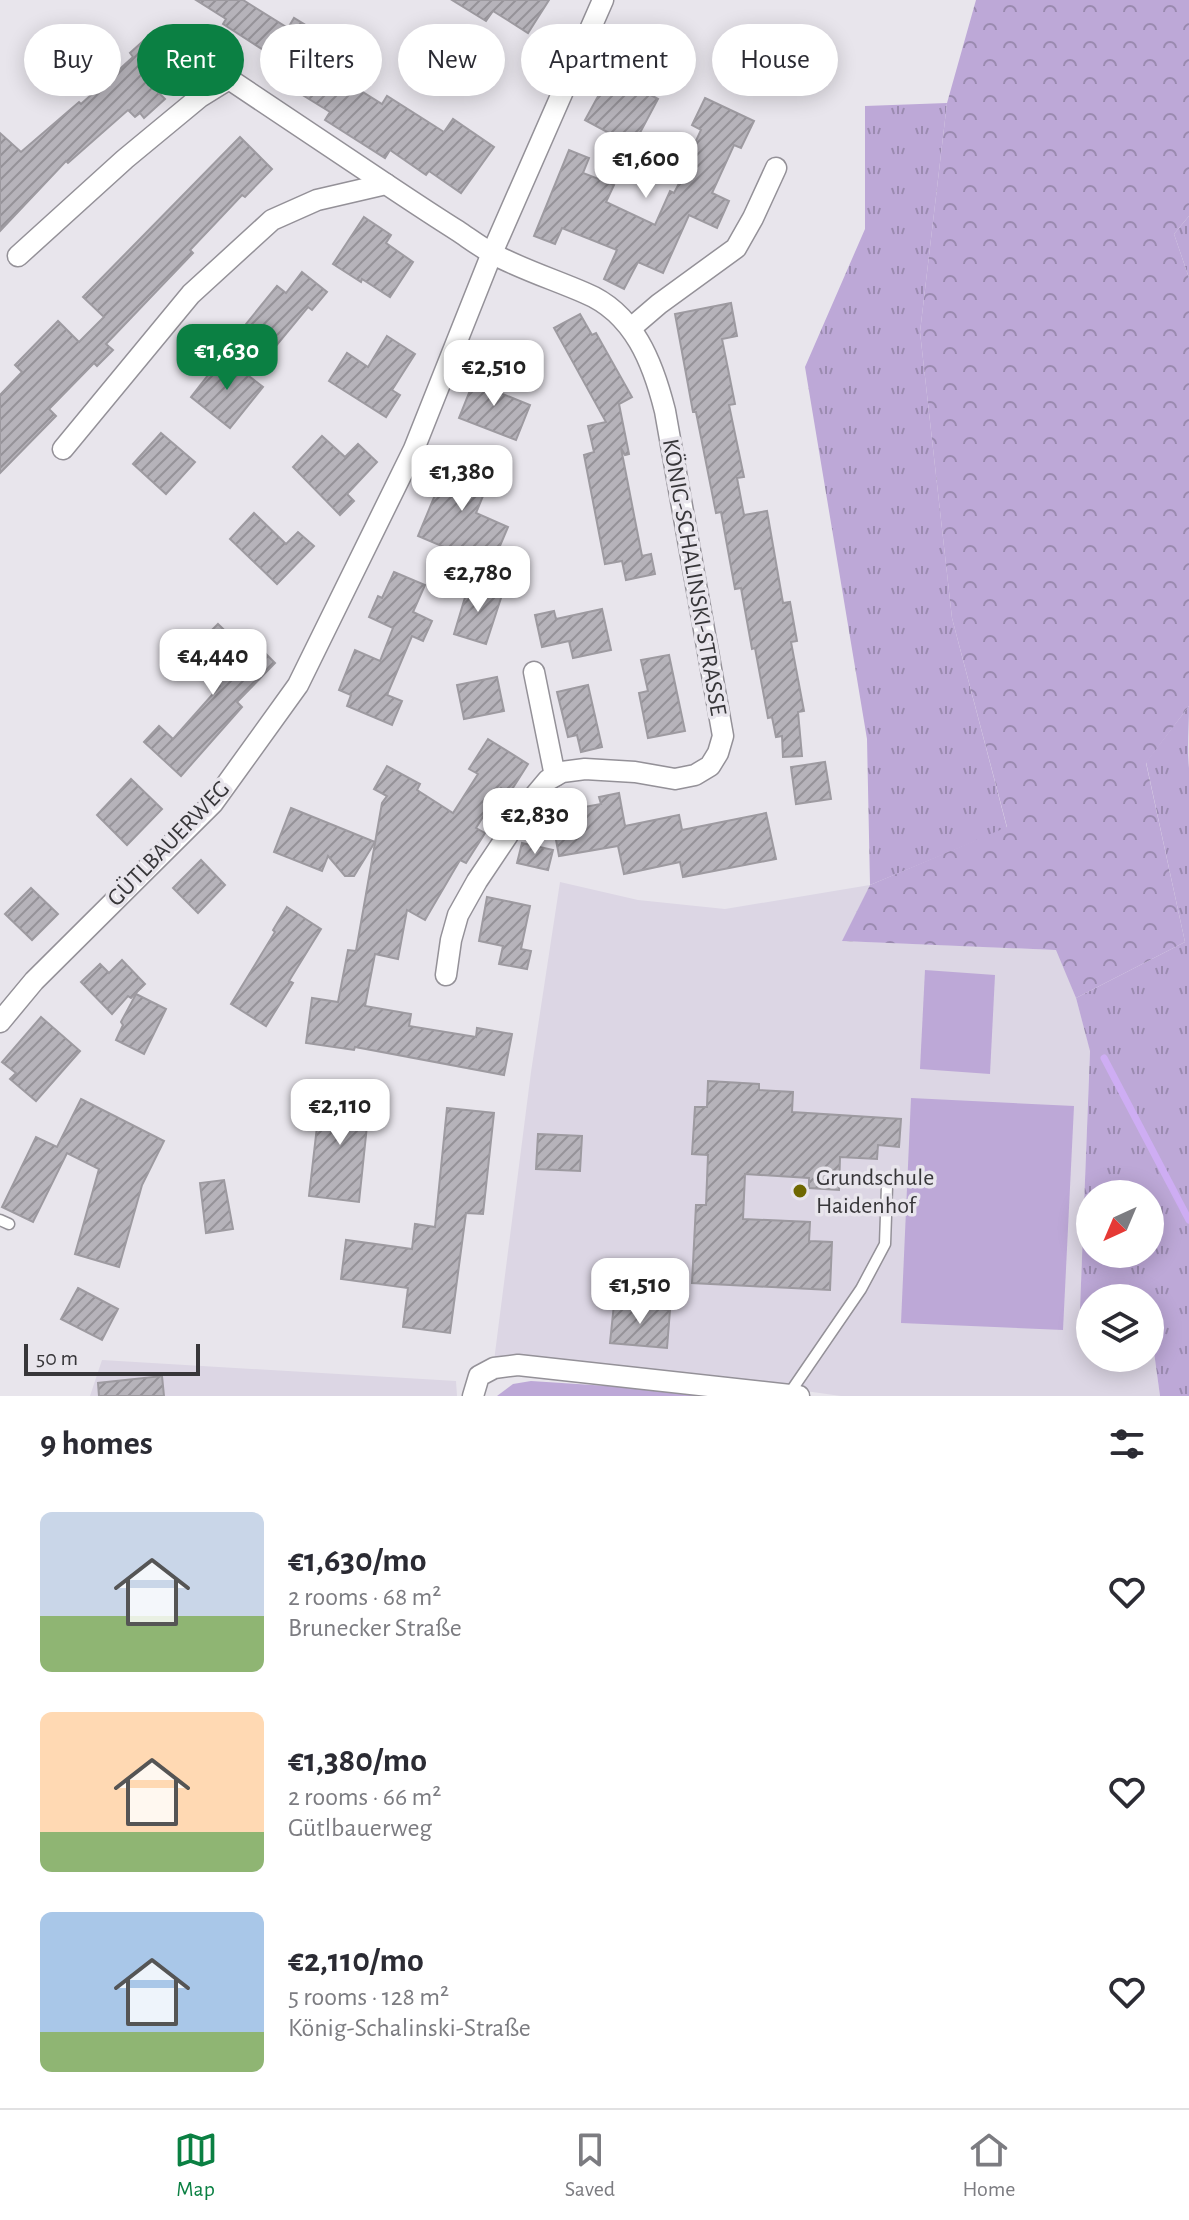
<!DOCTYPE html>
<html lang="en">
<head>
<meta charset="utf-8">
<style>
	body { margin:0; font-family:"Alegreya Sans",sans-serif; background:#f2f2f3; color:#2b2b33; height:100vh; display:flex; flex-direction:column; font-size:30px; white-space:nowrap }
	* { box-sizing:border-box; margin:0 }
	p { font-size:26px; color:#7c7c81 }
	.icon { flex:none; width:44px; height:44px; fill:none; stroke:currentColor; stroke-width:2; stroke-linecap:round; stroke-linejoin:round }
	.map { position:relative; height:1396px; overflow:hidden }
	.sheet { display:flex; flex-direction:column; background:#fff; flex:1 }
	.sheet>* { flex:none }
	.top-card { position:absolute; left:24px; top:24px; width:1142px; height:72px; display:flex; gap:16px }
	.needle { width:52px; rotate:224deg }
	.controls { position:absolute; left:1076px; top:1180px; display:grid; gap:16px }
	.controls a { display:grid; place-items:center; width:88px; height:88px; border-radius:50%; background:#fff; box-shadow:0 4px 20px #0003; font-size:40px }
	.scale { position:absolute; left:24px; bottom:20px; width:176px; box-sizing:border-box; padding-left:8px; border:4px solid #373639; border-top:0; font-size:22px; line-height:28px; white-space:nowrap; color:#373639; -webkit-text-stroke:6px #e8e5ec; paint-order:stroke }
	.price { position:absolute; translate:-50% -68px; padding:0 18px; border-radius:16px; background:#fff; color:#222; font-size:26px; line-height:52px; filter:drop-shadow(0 2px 4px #0008) }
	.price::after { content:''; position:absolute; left:50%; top:48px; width:24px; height:18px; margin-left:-12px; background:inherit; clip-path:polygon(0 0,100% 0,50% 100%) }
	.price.on { background:#0b8043; color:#fff }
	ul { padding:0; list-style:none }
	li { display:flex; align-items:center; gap:24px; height:200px; padding:0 40px }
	li span { display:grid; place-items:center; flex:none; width:224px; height:160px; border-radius:12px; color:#555 }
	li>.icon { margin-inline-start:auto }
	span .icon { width:96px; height:96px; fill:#fffc; stroke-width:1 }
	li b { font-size:34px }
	h2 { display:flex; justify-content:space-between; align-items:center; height:96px; padding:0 40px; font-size:34px }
	.chip { padding:0 28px; border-radius:36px; background:#fff; box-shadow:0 4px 20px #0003; font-size:28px; line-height:72px }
	.chip.on { background:#0b8043; color:#fff }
	.menu { display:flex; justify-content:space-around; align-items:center; height:112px; border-top:2px solid #e1e1e2; background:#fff; font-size:22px; color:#7c7c81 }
	.menu a { display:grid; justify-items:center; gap:4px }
	.menu .on { color:#0b8043 }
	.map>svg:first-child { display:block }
</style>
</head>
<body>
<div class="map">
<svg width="1189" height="1396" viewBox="0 0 1189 1396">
	<defs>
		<pattern id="grass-tufts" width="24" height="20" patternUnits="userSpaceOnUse" patternTransform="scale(2)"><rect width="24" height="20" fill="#bda8d7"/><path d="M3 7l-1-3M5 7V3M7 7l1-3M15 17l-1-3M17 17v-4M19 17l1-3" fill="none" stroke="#9a8aaf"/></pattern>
		<pattern id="forest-crowns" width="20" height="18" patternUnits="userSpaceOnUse" patternTransform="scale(2)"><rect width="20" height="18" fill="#bda8d7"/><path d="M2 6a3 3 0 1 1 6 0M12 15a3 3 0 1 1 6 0" fill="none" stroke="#9a8aaf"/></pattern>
		<pattern id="building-hatch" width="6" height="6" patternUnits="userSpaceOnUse" patternTransform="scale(2)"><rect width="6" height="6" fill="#b6b3ba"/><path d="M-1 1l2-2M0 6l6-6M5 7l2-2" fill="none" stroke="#959298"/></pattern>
	</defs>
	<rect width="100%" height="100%" fill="#e8e5ec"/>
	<!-- built -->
	<g fill="#dcd6e4">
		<polygon points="560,882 638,900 725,909 870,885 843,941 1057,950 1076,998 1090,1050 1080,1309 1090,1311 1090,1358 1150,1358 1150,1323 1160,1396 841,1396 791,1389 494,1361 531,1072"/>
		<polygon points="102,1360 456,1381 457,1396 90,1396"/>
	</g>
	<!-- grass -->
	<g fill="url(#grass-tufts)" fill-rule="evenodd">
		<polygon points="947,103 920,332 952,618 1007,828 870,885 867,739 805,367 865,229 865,106"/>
		<polygon points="1189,216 1189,278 1174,234"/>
		<path d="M 1189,706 C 1189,727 1187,747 1189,768 L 1189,1396 L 1160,1396 L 1150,1323 L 1150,1298 L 1090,1298 L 1090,1311 L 1080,1309 L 1090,1051 L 1076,998 L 1185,942 L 1146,762 ZM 1090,1194 L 1150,1194 L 1150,1254 L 1090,1254 Z"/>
	</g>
	<!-- forest -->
	<polygon fill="url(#forest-crowns)" points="976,0 1189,0 1189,216 1174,234 1189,278 1189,706 1146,763 1185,942 1076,998 1056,950 842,941 870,885 1007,827 952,618 920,332 947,103"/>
	<!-- green -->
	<g fill="#bda8d7">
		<polygon points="925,970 995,975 990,1074 920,1069"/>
		<polygon points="911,1098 1074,1106 1063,1330 901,1323"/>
		<polygon points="531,1381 715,1393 715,1396 497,1396 513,1384"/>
	</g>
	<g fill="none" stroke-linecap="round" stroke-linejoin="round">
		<!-- stream -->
		<polyline stroke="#ceadf3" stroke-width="7" points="1104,1058 1189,1220"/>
	</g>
	<!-- building -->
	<g fill="url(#building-hatch)" stroke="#9d9aa0" stroke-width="2">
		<polygon points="196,0 243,0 288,28 294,18 322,35 314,48 337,63 331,72 382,104 387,96 444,132 453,119 494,147 461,193 429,171 426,175 390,150 385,158 325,120 330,112 296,91 302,82 268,60 271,55 223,24 226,19"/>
		<polygon points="452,0 549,0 528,33 493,11 486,21"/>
		<polygon points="151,34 181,68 156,90 165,99 144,118 140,113 135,117 128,110 68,163 66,161 0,231 0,133 21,152 79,102 81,104 133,57 130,53"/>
		<polygon points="614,67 632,77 629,83 658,99 633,146 585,120"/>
		<polygon points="705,98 754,121 741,148 734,145 712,193 729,201 717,228 689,215 663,273 638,262 624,289 604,279 617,250 562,228 555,244 534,236 569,150 589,158 583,173 614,185 606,202 655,225 670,191 674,193 684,174 681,173 701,130 692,125"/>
		<polygon points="240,137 272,169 245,197 242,195 190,250 193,253 106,344 113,350 97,366 94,363 49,409 56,416 0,473 0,395 22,372 15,365 58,321 79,342 104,317 83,297"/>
		<polygon points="364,217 391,235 386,243 413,262 390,297 362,279 361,282 333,264"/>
		<polygon points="302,272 327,292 312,310 308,307 275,347 246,324 277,286 286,293"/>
		<polygon points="731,303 737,336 722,339 735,404 729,405 744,477 737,478 744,515 767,511 783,603 790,602 797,641 791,642 804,711 798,712 802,756 783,757 782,736 776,737 772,717 768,718 755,648 752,649 741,588 735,589 721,512 716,513 696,412 693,412 675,314"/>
		<polygon points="580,314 592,335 596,333 632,397 619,404 629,454 625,455 621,448 642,556 651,554 655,574 626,580 622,561 605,564 584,455 594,452 588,426 606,422 554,328"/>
		<polygon points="387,336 415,354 392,390 400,395 386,417 329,381 347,353 368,367"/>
		<polygon points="223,356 263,387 230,428 191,397"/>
		<polygon points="482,372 505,381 500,393 530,405 516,440 459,418 473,383 477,384"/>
		<polygon points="161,433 195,462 166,494 133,464"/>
		<polygon points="322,436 345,457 358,444 377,462 347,494 354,501 340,515 293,467"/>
		<polygon points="442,453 492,474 476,513 508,527 491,567 418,536 440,483 431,479"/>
		<polygon points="254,513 286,544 298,532 314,546 277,584 230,539"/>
		<polygon points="394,572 425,585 413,612 432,621 423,641 412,636 387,695 402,701 392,725 347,706 351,695 339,690 355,650 380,661 393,628 369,617 378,596 382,598"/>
		<polygon points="469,584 502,595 486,644 454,634"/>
		<polygon points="602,609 611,650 573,658 569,641 542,647 535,615 554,611 556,619"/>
		<polygon points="218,624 247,652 255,643 275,663 237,702 242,707 181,776 144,742 159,726 173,739 220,686 187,655"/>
		<polygon points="669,655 685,731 648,738 639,693 648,691 641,660"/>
		<polygon points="497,677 504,711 464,719 457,685"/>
		<polygon points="588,685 602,747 581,752 577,735 568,737 557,692"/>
		<polygon points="488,739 528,764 509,794 501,788 476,828 485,833 466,863 460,860 425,920 407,910 398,959 375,954 365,1006 411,1014 409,1026 476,1037 477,1028 512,1034 504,1075 355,1047 354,1050 306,1043 312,998 338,1002 348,950 356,951 382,803 387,796 374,789 387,766 420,784 417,790 453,813 478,774 469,769"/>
		<polygon points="825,762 831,799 796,804 791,767"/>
		<polygon points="131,779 162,809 127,845 97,815"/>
		<polygon points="619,793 625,826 679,815 682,830 766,813 776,859 683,877 680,862 624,874 618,846 559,856 551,813 601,804 599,797"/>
		<polygon points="291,808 375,842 354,876 345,876 328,856 322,871 274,852"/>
		<polygon points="522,843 553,850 548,870 517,863"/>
		<polygon points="201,860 225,885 198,913 173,888"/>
		<polygon points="31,888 58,914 32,940 5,914"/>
		<polygon points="487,897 530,906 521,949 531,951 527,969 499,964 503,946 479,941"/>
		<polygon points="287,907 321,929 289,981 293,983 266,1026 231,1004 275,932 273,930"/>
		<polygon points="122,960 145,984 131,998 128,996 112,1014 81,982 100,964 109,973"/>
		<polygon points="136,994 166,1009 144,1054 116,1040 123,1025 121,1022"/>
		<polygon points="41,1017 80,1051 36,1101 10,1079 16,1073 2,1062"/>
		<polygon points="708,1081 759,1084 759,1090 793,1092 792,1112 901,1119 899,1147 878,1145 877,1159 840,1157 839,1190 809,1188 809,1178 745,1174 743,1219 810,1222 809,1241 832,1242 830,1290 692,1283 696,1205 706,1205 708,1155 692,1154 695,1107 707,1107"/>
		<polygon points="321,1092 370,1097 359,1202 309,1196"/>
		<polygon points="81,1099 164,1141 142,1185 119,1267 75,1254 99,1169 67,1153 33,1222 2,1207 36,1137 57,1147"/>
		<polygon points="447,1108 494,1113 483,1214 466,1213 450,1333 403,1327 408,1288 341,1279 346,1240 412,1249 415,1224 435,1227"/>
		<polygon points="538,1134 582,1136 580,1171 536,1169"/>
		<polygon points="224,1180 233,1229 206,1233 200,1183"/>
		<polygon points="78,1288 118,1309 102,1340 61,1319"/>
		<polygon points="614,1304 670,1310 667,1348 610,1343"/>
		<polygon points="162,1376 164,1396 99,1396 98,1383"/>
	</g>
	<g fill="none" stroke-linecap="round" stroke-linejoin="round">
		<defs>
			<g id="lane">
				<polyline points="0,1220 9,1224"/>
				<polyline points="789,1394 861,1289 885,1244 887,1186"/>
			</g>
			<g id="street">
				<polyline points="18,256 125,159 200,97 229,79 386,184"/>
				<polyline points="631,328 659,304 736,248 753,218 776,168"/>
				<path d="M 63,449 L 191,294 L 272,220 L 317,200 L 386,184 C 410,200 434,216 458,231 C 470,239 482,248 495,255 C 524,270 555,280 585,293 C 634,313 653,363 665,411 L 723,736 L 718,753 L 710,766 L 695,775 L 675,779 L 635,772 L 585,769 L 562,772 L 548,780 L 532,799 L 477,881 L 458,915 L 451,940 L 446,975"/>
				<polyline points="534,672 555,776"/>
				<polyline points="0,1022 34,981 213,803 298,685 414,449 492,253 603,0"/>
				<polyline points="473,1396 479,1376 494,1368 518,1365 799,1396"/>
			</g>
		</defs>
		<!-- lane casing -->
		<use href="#lane" stroke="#949198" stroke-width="13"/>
		<!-- street casing -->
		<use href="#street" stroke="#949198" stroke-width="23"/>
		<!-- lane -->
		<use href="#lane" stroke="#fff" stroke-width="10"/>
		<!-- street -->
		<use href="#street" stroke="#fff" stroke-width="20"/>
	</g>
	<!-- markers -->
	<circle fill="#6f6800" stroke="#e8e5ec" stroke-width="3" cx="800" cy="1191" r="8"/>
	<g text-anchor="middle" stroke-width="7" stroke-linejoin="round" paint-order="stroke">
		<!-- street labels -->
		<g font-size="24" fill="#373639" stroke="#e8e5ec">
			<text transform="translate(695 577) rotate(80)" y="8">KÖNIG-SCHALINSKI-STRASSE</text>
			<text transform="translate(168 843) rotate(-46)" y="8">GÜTLBAUERWEG</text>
		</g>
		<!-- poi labels -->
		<g font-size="24" fill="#373639" stroke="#e8e5ec" text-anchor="start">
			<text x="816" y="1185">Grundschule<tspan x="816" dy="28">Haidenhof</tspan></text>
		</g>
	</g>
</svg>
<div class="controls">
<a><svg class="needle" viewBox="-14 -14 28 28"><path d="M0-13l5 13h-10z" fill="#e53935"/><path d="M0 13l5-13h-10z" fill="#7c7c81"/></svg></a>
<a><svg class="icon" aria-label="layers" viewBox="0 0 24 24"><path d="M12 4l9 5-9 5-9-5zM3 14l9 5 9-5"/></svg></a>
</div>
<div class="scale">50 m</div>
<b class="price" style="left:646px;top:200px">€1,600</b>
<b class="price on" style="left:227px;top:392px">€1,630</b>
<b class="price" style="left:494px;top:408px">€2,510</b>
<b class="price" style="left:462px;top:513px">€1,380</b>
<b class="price" style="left:478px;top:614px">€2,780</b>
<b class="price" style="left:213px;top:697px">€4,440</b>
<b class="price" style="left:535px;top:856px">€2,830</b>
<b class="price" style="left:340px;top:1147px">€2,110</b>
<b class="price" style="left:640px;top:1326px">€1,510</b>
<div class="top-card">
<a class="chip">Buy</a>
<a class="chip on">Rent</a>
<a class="chip">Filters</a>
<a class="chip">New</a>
<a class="chip">Apartment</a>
<a class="chip">House</a>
</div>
</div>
<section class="sheet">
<h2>9 homes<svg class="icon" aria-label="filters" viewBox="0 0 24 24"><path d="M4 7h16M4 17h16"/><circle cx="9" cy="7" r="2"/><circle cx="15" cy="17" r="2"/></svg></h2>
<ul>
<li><span style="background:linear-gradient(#c9d6e8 65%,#8fb573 0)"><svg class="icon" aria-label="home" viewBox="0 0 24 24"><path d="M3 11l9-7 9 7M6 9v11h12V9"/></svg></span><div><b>€1,630/mo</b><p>2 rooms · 68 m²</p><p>Brunecker Straße</p></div><svg class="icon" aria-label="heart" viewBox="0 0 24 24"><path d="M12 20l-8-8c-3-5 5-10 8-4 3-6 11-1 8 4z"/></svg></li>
<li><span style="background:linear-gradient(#ffd9b3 75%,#8fb573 0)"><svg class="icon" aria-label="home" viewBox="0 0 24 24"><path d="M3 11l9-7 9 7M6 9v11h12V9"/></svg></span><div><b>€1,380/mo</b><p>2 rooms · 66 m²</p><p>Gütlbauerweg</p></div><svg class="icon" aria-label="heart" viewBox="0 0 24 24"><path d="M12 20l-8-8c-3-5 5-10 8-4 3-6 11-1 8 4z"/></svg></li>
<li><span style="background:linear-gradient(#a9c7e8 75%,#8fb573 0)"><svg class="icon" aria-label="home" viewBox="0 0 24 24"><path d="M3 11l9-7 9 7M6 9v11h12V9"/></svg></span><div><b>€2,110/mo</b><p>5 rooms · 128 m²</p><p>König-Schalinski-Straße</p></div><svg class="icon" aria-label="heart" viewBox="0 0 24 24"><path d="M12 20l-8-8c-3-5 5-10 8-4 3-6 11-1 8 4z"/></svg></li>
</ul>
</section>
<nav class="menu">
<a class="on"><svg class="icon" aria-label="map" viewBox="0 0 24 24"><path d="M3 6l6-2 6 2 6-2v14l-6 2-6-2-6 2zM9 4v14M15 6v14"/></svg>Map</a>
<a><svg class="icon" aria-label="saved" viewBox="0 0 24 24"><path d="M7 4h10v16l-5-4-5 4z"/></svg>Saved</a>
<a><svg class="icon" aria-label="home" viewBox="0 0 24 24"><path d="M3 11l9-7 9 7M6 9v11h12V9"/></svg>Home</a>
</nav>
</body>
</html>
